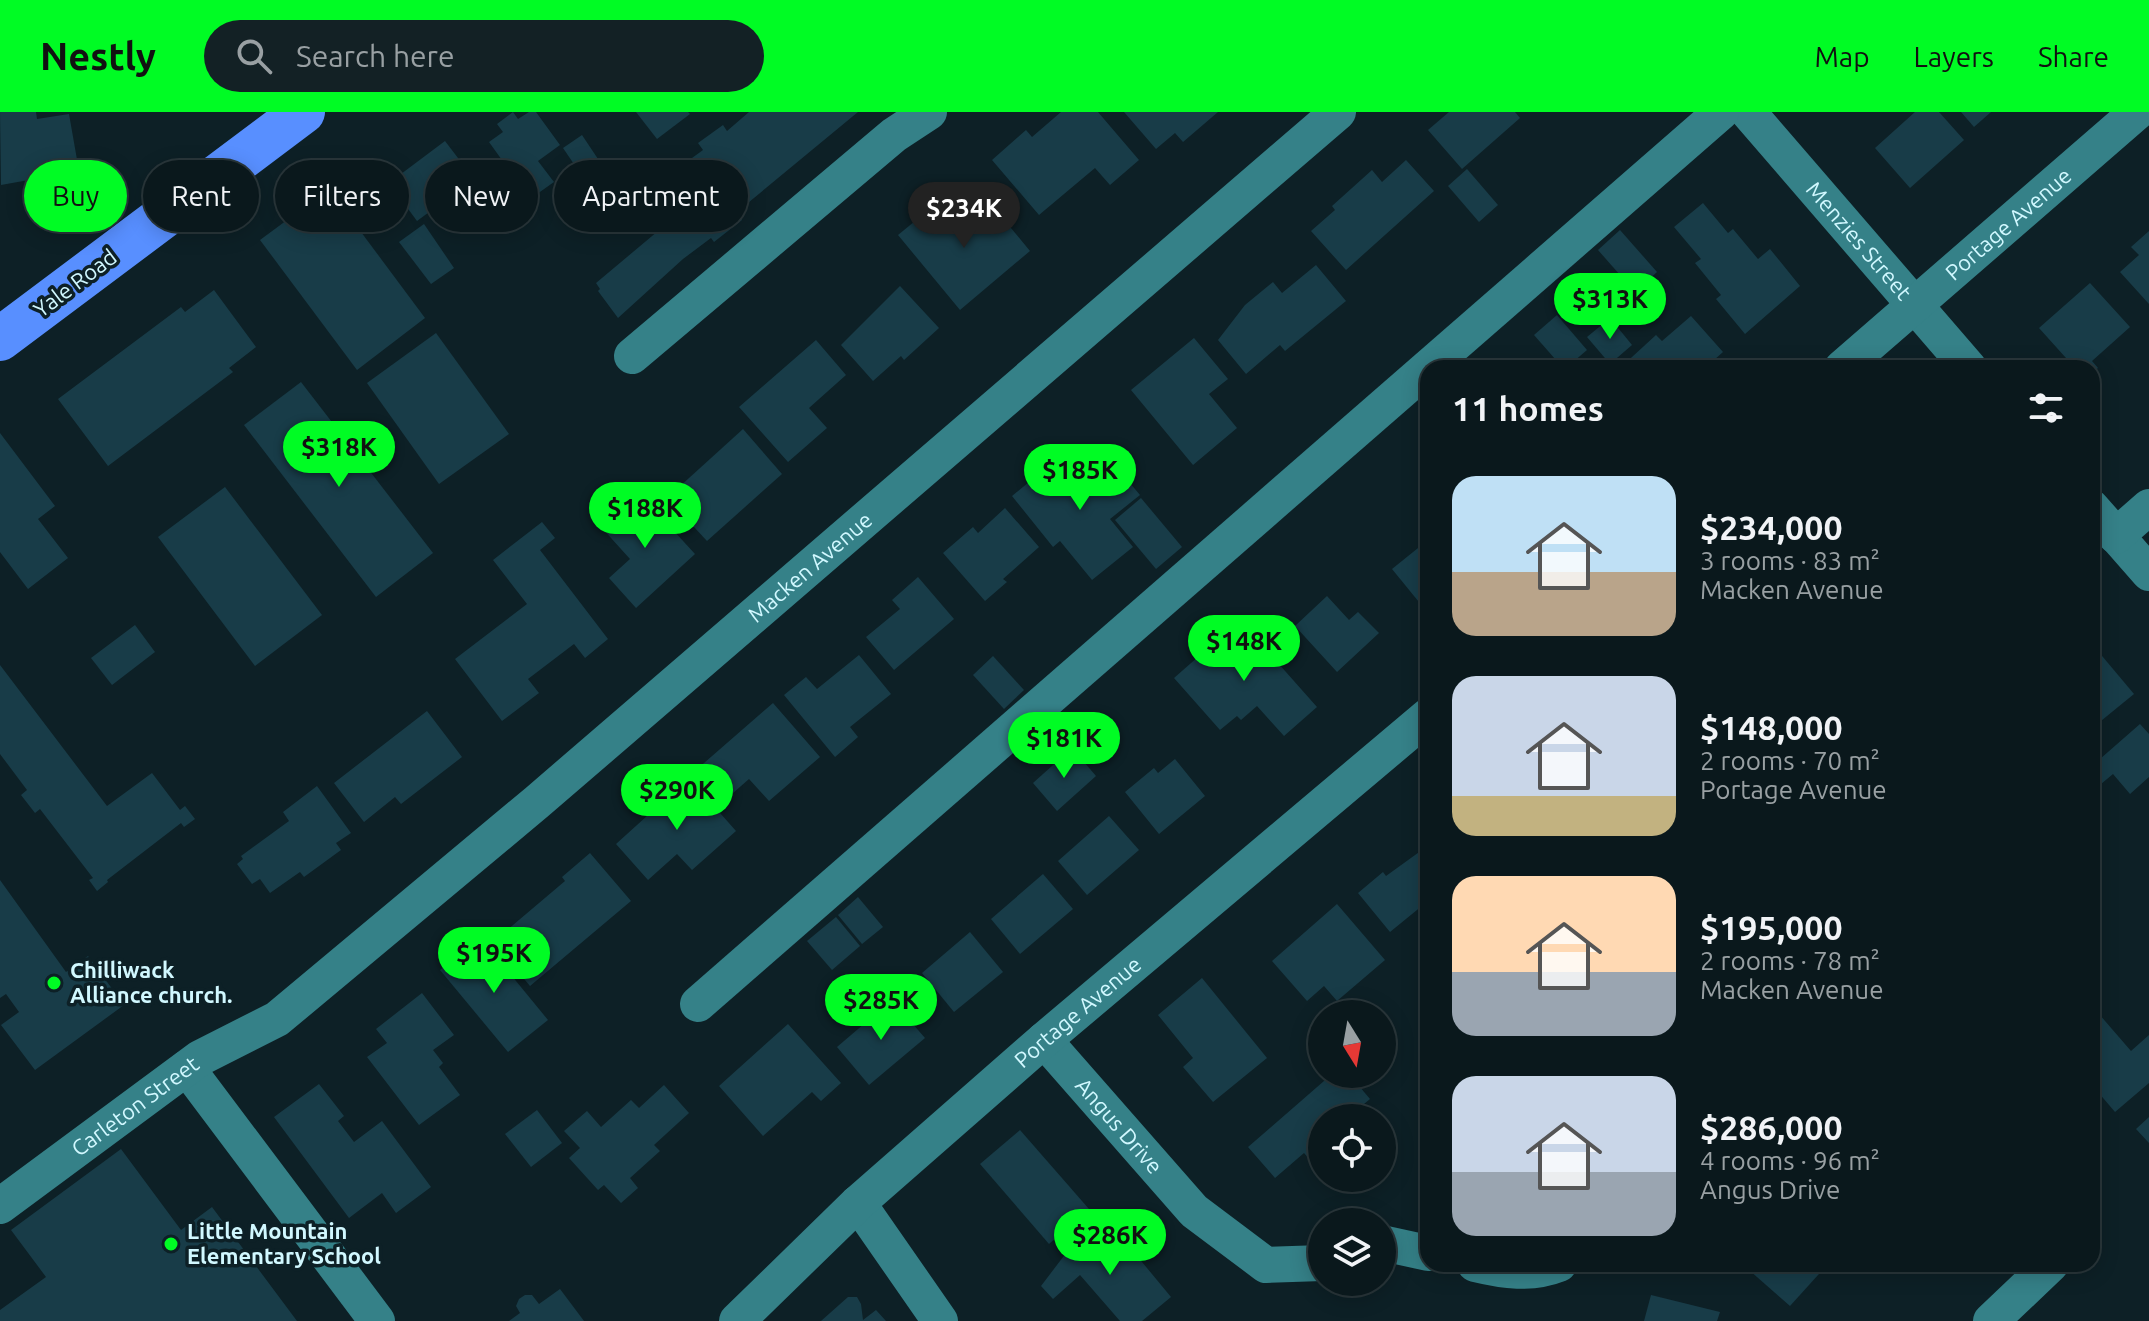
<!DOCTYPE html>
<html lang="en">
<head>
<meta charset="utf-8">
<style>
	body { margin:0; font-family:Ubuntu,sans-serif; background:#132125; color:#f1f3f6; height:100vh; display:flex; flex-direction:column; font-size:30px; white-space:nowrap }
	* { box-sizing:border-box; margin:0 }
	p { font-size:26px; color:#99a0a3 }
	.icon { flex:none; width:44px; height:44px; fill:none; stroke:currentColor; stroke-width:2; stroke-linecap:round; stroke-linejoin:round }
	.map { position:relative; flex:1; overflow:hidden }
	.side { position:absolute; left:1420px; top:248px; width:680px; height:912px; display:flex; flex-direction:column; background:#0a181c; border-radius:24px; box-shadow:0 4px 20px #0003,0 0 0 2px #2a373b }
	.side>* { flex:none }
	.banner { position:absolute; left:24px; top:48px; width:760px; height:72px; display:flex; gap:16px }
	.needle { width:52px; rotate:169deg }
	.tools { position:absolute; left:1308px; top:888px; display:grid; gap:16px }
	.tools a { display:grid; place-items:center; width:88px; height:88px; border-radius:50%; background:#0a181c; box-shadow:0 4px 20px #0003,0 0 0 2px #2a373b; font-size:40px }
	.price { position:absolute; translate:-50% -68px; padding:0 18px; border-radius:28px; background:#00fc24; color:#111; font-size:26px; line-height:52px; filter:drop-shadow(0 2px 4px #0008) }
	.price::after { content:''; position:absolute; left:50%; top:48px; width:24px; height:18px; margin-left:-12px; background:inherit; clip-path:polygon(0 0,100% 0,50% 100%) }
	.price.selected { background:#222; color:#fff }
	ul { padding:0; list-style:none }
	li { display:flex; align-items:center; gap:24px; height:200px; padding:0 32px }
	li span { display:grid; place-items:center; flex:none; width:224px; height:160px; border-radius:24px; color:#555 }
	li>.icon { margin-inline-start:auto }
	span .icon { width:96px; height:96px; fill:#fffc; stroke-width:1 }
	li b { font-size:34px }
	h2 { display:flex; justify-content:space-between; align-items:center; height:96px; padding:0 32px; font-size:34px }
	.pill { padding:0 28px; border-radius:36px; background:#0a181c; box-shadow:0 4px 20px #0003,0 0 0 2px #2a373b; font-size:28px; line-height:72px }
	.pill.selected { background:#00fc24; color:#111 }
	header { display:flex; align-items:center; gap:48px; box-sizing:border-box; height:112px; padding:0 40px; background:#00fc24; color:#111 }
	header strong { font-size:38px }
	nav { display:flex; gap:44px; margin-inline-start:auto; font-size:28px }
	.search { width:560px; height:72px; background:#132125; display:flex; align-items:center; gap:20px; box-sizing:border-box; padding:0 28px; border-radius:44px; color:#99a0a3; font-size:30px }
	.map>svg:first-child { display:block }
</style>
</head>
<body>
<header>
<strong>Nestly</strong>
<div class="search"><svg class="icon" aria-label="search" viewBox="0 0 24 24"><circle cx="10" cy="10" r="6"/><path d="M15 15l6 6"/></svg>Search here</div>
<nav><a>Map</a><a>Layers</a><a>Share</a></nav>
</header>
<div class="map">
<svg width="2149" height="1209" viewBox="0 0 2149 1209">
	<rect width="100%" height="100%" fill="#0d2026"/>
	<!-- building -->
	<g fill="#183c48">
		<polygon points="0,0 36,0 37,7 69,2 79,59 1,73"/>
		<polygon points="513,0 518,7 529,0 536,0 560,33 538,49 554,70 530,87 489,30 503,20 497,12"/>
		<polygon points="636,0 688,0 690,2 657,27"/>
		<polygon points="749,0 858,0 737,100 742,108 714,130 711,126 683,147 618,206 598,179 600,177 596,171 664,114 667,84 654,67 678,49 681,54 703,38 698,31 723,13 727,19"/>
		<polygon points="1061,0 1098,0 1139,48 1110,73 1095,56 1039,103 992,48 1026,18 1032,25"/>
		<polygon points="1124,0 1218,0 1183,30 1175,21 1156,37"/>
		<polygon points="1449,0 1515,0 1520,6 1462,57 1428,18"/>
		<polygon points="1915,0 1939,0 1964,28 1910,76 1875,36"/>
		<polygon points="1961,0 1991,0 1974,15"/>
		<polygon points="582,23 612,68 593,80 563,36"/>
		<polygon points="445,29 474,67 417,109 389,71"/>
		<polygon points="1406,48 1434,79 1346,158 1311,119 1335,98 1332,94 1372,58 1382,70"/>
		<polygon points="1467,57 1498,93 1479,110 1448,74"/>
		<polygon points="329,77 425,206 357,258 260,128"/>
		<polygon points="987,87 1030,139 960,198 898,123 937,91 955,113"/>
		<polygon points="1703,91 1728,121 1733,117 1758,147 1770,137 1800,174 1745,222 1716,187 1721,183 1695,151 1701,147 1674,115"/>
		<polygon points="424,112 454,156 431,172 399,130"/>
		<polygon points="1620,118 1657,160 1635,180 1598,138"/>
		<polygon points="2149,119 2149,192 2120,160 2139,143 2131,135"/>
		<polygon points="1316,153 1346,189 1285,239 1280,233 1246,262 1218,228 1245,193 1273,170 1282,181"/>
		<polygon points="2090,171 2130,215 2092,249 2098,256 2092,261 2092,256 2075,256 2039,216"/>
		<polygon points="900,174 939,216 904,248 901,244 873,269 841,233"/>
		<polygon points="214,178 256,235 229,256 233,260 108,354 58,287 181,195 185,200"/>
		<polygon points="1557,203 1587,238 1566,256 1563,256 1534,223"/>
		<polygon points="1691,204 1723,240 1705,256 1620,256 1656,223 1662,229"/>
		<polygon points="1610,206 1632,233 1610,252 1587,225"/>
		<polygon points="436,221 509,322 439,372 367,271"/>
		<polygon points="1194,226 1228,267 1209,282 1237,316 1193,353 1131,278"/>
		<polygon points="816,228 846,263 809,296 827,316 788,350 739,295"/>
		<polygon points="301,270 433,441 376,485 244,313"/>
		<polygon points="743,317 782,362 707,429 667,386"/>
		<polygon points="0,321 55,394 38,407 68,446 28,477 0,440"/>
		<polygon points="1058,346 1079,371 1109,346 1140,383 1110,407 1133,435 1092,468 1060,429 1053,435 1012,384"/>
		<polygon points="225,375 322,503 255,554 158,425"/>
		<polygon points="640,382 695,442 636,496 609,466 630,447 602,416"/>
		<polygon points="1141,386 1182,435 1156,457 1115,408"/>
		<polygon points="1005,396 1039,435 1003,467 1007,470 985,489 943,441 973,415 978,421"/>
		<polygon points="542,410 555,426 540,438 608,527 585,546 574,532 528,567 539,581 502,609 455,547 527,492 493,448"/>
		<polygon points="1428,428 1428,491 1423,495 1392,457"/>
		<polygon points="918,465 954,507 894,558 866,525 900,497 892,488"/>
		<polygon points="1327,484 1349,508 1358,500 1379,521 1337,560 1295,514"/>
		<polygon points="1240,508 1317,595 1284,624 1257,594 1241,608 1237,604 1220,618 1174,566"/>
		<polygon points="135,513 155,540 112,573 91,546"/>
		<polygon points="2092,532 2134,582 2096,613 2092,609"/>
		<polygon points="859,543 891,582 850,615 858,625 835,645 784,583 806,565 817,577"/>
		<polygon points="993,544 1024,578 1004,597 973,563"/>
		<polygon points="0,553 107,694 152,661 180,698 185,694 195,707 184,715 181,711 107,768 108,770 97,779 89,768 93,766 40,697 35,701 21,683 27,678 0,642"/>
		<polygon points="773,591 820,645 769,689 749,667 724,689 696,658"/>
		<polygon points="427,599 462,645 401,692 395,685 364,710 334,671"/>
		<polygon points="2140,612 2149,622 2149,665 2130,682 2113,662 2101,672 2092,661 2092,654"/>
		<polygon points="1072,636 1096,664 1057,699 1033,671"/>
		<polygon points="1175,647 1205,684 1159,722 1125,680 1154,656 1158,661"/>
		<polygon points="689,666 736,719 692,758 677,742 648,768 616,732"/>
		<polygon points="317,674 351,721 336,731 341,738 304,765 300,760 270,781 260,767 252,772 237,752 243,747 241,744 289,709 283,700"/>
		<polygon points="1109,704 1139,738 1087,783 1058,749"/>
		<polygon points="1422,738 1428,745 1428,789 1390,820 1358,781 1383,760 1386,764"/>
		<polygon points="590,741 631,789 530,874 493,830 565,769 562,765"/>
		<polygon points="1043,762 1073,797 1020,842 991,807"/>
		<polygon points="0,768 66,860 88,844 124,893 35,958 1,913 19,900 6,882 0,886"/>
		<polygon points="858,785 883,815 862,832 838,803"/>
		<polygon points="1337,792 1385,848 1337,889 1324,874 1307,889 1272,849"/>
		<polygon points="836,805 860,834 832,858 807,829"/>
		<polygon points="970,820 1003,860 954,900 922,861"/>
		<polygon points="480,825 548,908 508,940 440,858"/>
		<polygon points="1202,866 1267,946 1213,990 1183,955 1193,946 1158,903"/>
		<polygon points="422,881 454,923 433,938 443,951 439,955 460,983 419,1013 367,945 387,931 376,917"/>
		<polygon points="892,888 925,926 869,973 837,935"/>
		<polygon points="2099,902 2131,939 2149,923 2149,971 2115,1000 2092,973 2092,908"/>
		<polygon points="788,912 841,971 821,989 812,980 763,1024 719,974"/>
		<polygon points="1332,962 1349,962 1370,987 1347,1006 1322,1006 1322,1040 1311,1049 1304,1041 1275,1066 1248,1035"/>
		<polygon points="319,972 344,1004 338,1009 354,1030 382,1009 431,1075 396,1101 382,1081 349,1106 274,1005"/>
		<polygon points="664,973 689,1001 654,1033 660,1039 630,1066 638,1076 621,1091 604,1073 598,1078 569,1046 580,1036 564,1019 587,999 601,1015 631,988 639,996"/>
		<polygon points="537,998 562,1031 531,1055 505,1022"/>
		<polygon points="2149,1005 2149,1031 2136,1017"/>
		<polygon points="1020,1018 1089,1097 1049,1132 980,1052"/>
		<polygon points="121,1037 181,1118 212,1095 297,1209 0,1209 0,1198 46,1165 11,1118"/>
		<polygon points="1086,1119 1101,1136 1118,1121 1171,1185 1142,1209 1120,1209 1080,1163 1053,1187 1041,1174 1076,1128"/>
		<polygon points="1754,1152 1828,1152 1790,1194 1749,1158"/>
		<polygon points="560,1177 584,1209 509,1209 520,1201 516,1194 519,1187 525,1183 532,1183 539,1192"/>
		<polygon points="1651,1183 1720,1200 1717,1209 1644,1209"/>
		<polygon points="848,1185 857,1185 861,1192 863,1208 876,1198 886,1209 821,1209"/>
	</g>
	<g fill="none" stroke-linecap="round" stroke-linejoin="round">
		<!-- minor -->
		<g stroke="#358188" stroke-width="36">
			<path id="s1" d="M 1748,0 L 1969,256"/>
			<polyline points="632,244 894,23 929,0"/>
			<path id="s2" d="M 1842,256 L 2137,0"/>
			<polyline points="2092,396 2149,461"/>
			<polyline points="2116,424 2149,395"/>
			<polyline points="698,892 1721,0"/>
			<path id="s3" d="M 1044,928 L 1194,1099 L 1266,1153 L 1322,1151"/>
			<polyline points="187,956 377,1209"/>
			<polyline points="858,1091 940,1209"/>
			<path id="s4" d="M 0,1094 L 200,946 L 277,907 L 537,690 L 1338,0"/>
			<polyline points="1382,1131 1428,1141"/>
			<path d="M 1475,1152 C 1504,1159 1531,1163 1559,1152"/>
			<path id="s5" d="M 737,1209 L 858,1091 L 1044,928 L 1428,604"/>
			<polyline points="1991,1209 2051,1152"/>
		</g>
		<!-- major -->
		<polyline stroke="#588fff" stroke-width="44" points="0,227 303,0"/>
	</g>
	<!-- markers -->
	<g fill="#00fc24" stroke="#0d2026" stroke-width="3">
		<circle cx="54" cy="871" r="8"/>
		<circle cx="171" cy="1132" r="8"/>
	</g>
	<g text-anchor="middle" stroke-width="7" stroke-linejoin="round" paint-order="stroke">
		<!-- street labels -->
		<g font-size="22" fill="#d1f8ff" stroke="#0d2026">
			<text dy="8" stroke="none"><textPath href="#s2" startOffset="220">Portage Avenue</textPath></text>
			<text dy="8" stroke="none"><textPath href="#s1" startOffset="170">Menzies Street</textPath></text>
			<text transform="translate(75 171) rotate(-37)" y="8">Yale Road</text>
			<text dy="8" stroke="none"><textPath href="#s4" startOffset="1034">Macken Avenue</textPath></text>
			<text dy="8" stroke="none"><textPath href="#s5" startOffset="460">Portage Avenue</textPath></text>
			<text dy="8" stroke="none"><textPath href="#s4" startOffset="168">Carleton Street</textPath></text>
			<text dy="8" stroke="none"><textPath href="#s3" startOffset="114">Angus Drive</textPath></text>
		</g>
		<!-- poi labels -->
		<g font-size="22" font-weight="bold" fill="#d1f8ff" stroke="#0d2026" text-anchor="start">
			<text x="70" y="866">Chilliwack<tspan x="70" dy="25">Alliance church.</tspan></text>
			<text x="187" y="1127">Little Mountain<tspan x="187" dy="25">Elementary School</tspan></text>
		</g>
	</g>
</svg>
<div class="tools">
<a><svg class="needle" viewBox="-14 -14 28 28"><path d="M0-13l5 13h-10z" fill="#e53935"/><path d="M0 13l5-13h-10z" fill="#99a0a3"/></svg></a>
<a><svg class="icon" aria-label="locate" viewBox="0 0 24 24"><circle cx="12" cy="12" r="6"/><path d="M12 2v4M12 18v4M2 12h4M18 12h4"/></svg></a>
<a><svg class="icon" aria-label="layers" viewBox="0 0 24 24"><path d="M12 4l9 5-9 5-9-5zM3 14l9 5 9-5"/></svg></a>
</div>
<b class="price selected" style="left:964px;top:138px">$234K</b>
<b class="price" style="left:1610px;top:229px">$313K</b>
<b class="price" style="left:339px;top:377px">$318K</b>
<b class="price" style="left:1080px;top:400px">$185K</b>
<b class="price" style="left:645px;top:438px">$188K</b>
<b class="price" style="left:1244px;top:571px">$148K</b>
<b class="price" style="left:1064px;top:668px">$181K</b>
<b class="price" style="left:677px;top:720px">$290K</b>
<b class="price" style="left:494px;top:883px">$195K</b>
<b class="price" style="left:881px;top:930px">$285K</b>
<b class="price" style="left:1110px;top:1165px">$286K</b>
<div class="banner">
<a class="pill selected">Buy</a>
<a class="pill">Rent</a>
<a class="pill">Filters</a>
<a class="pill">New</a>
<a class="pill">Apartment</a>
</div>
<section class="side">
<h2>11 homes<svg class="icon" aria-label="filters" viewBox="0 0 24 24"><path d="M4 7h16M4 17h16"/><circle cx="9" cy="7" r="2"/><circle cx="15" cy="17" r="2"/></svg></h2>
<ul>
<li><span style="background:linear-gradient(#bfe0f5 60%,#b9a48a 0)"><svg class="icon" aria-label="home" viewBox="0 0 24 24"><path d="M3 11l9-7 9 7M6 9v11h12V9"/></svg></span><div><b>$234,000</b><p>3 rooms · 83 m²</p><p>Macken Avenue</p></div></li>
<li><span style="background:linear-gradient(#c9d6e8 75%,#c2b280 0)"><svg class="icon" aria-label="home" viewBox="0 0 24 24"><path d="M3 11l9-7 9 7M6 9v11h12V9"/></svg></span><div><b>$148,000</b><p>2 rooms · 70 m²</p><p>Portage Avenue</p></div></li>
<li><span style="background:linear-gradient(#ffd9b3 60%,#9aa5b1 0)"><svg class="icon" aria-label="home" viewBox="0 0 24 24"><path d="M3 11l9-7 9 7M6 9v11h12V9"/></svg></span><div><b>$195,000</b><p>2 rooms · 78 m²</p><p>Macken Avenue</p></div></li>
<li><span style="background:linear-gradient(#c9d6e8 60%,#9aa5b1 0)"><svg class="icon" aria-label="home" viewBox="0 0 24 24"><path d="M3 11l9-7 9 7M6 9v11h12V9"/></svg></span><div><b>$286,000</b><p>4 rooms · 96 m²</p><p>Angus Drive</p></div></li>
</ul>
</section>
</div>
</body>
</html>
